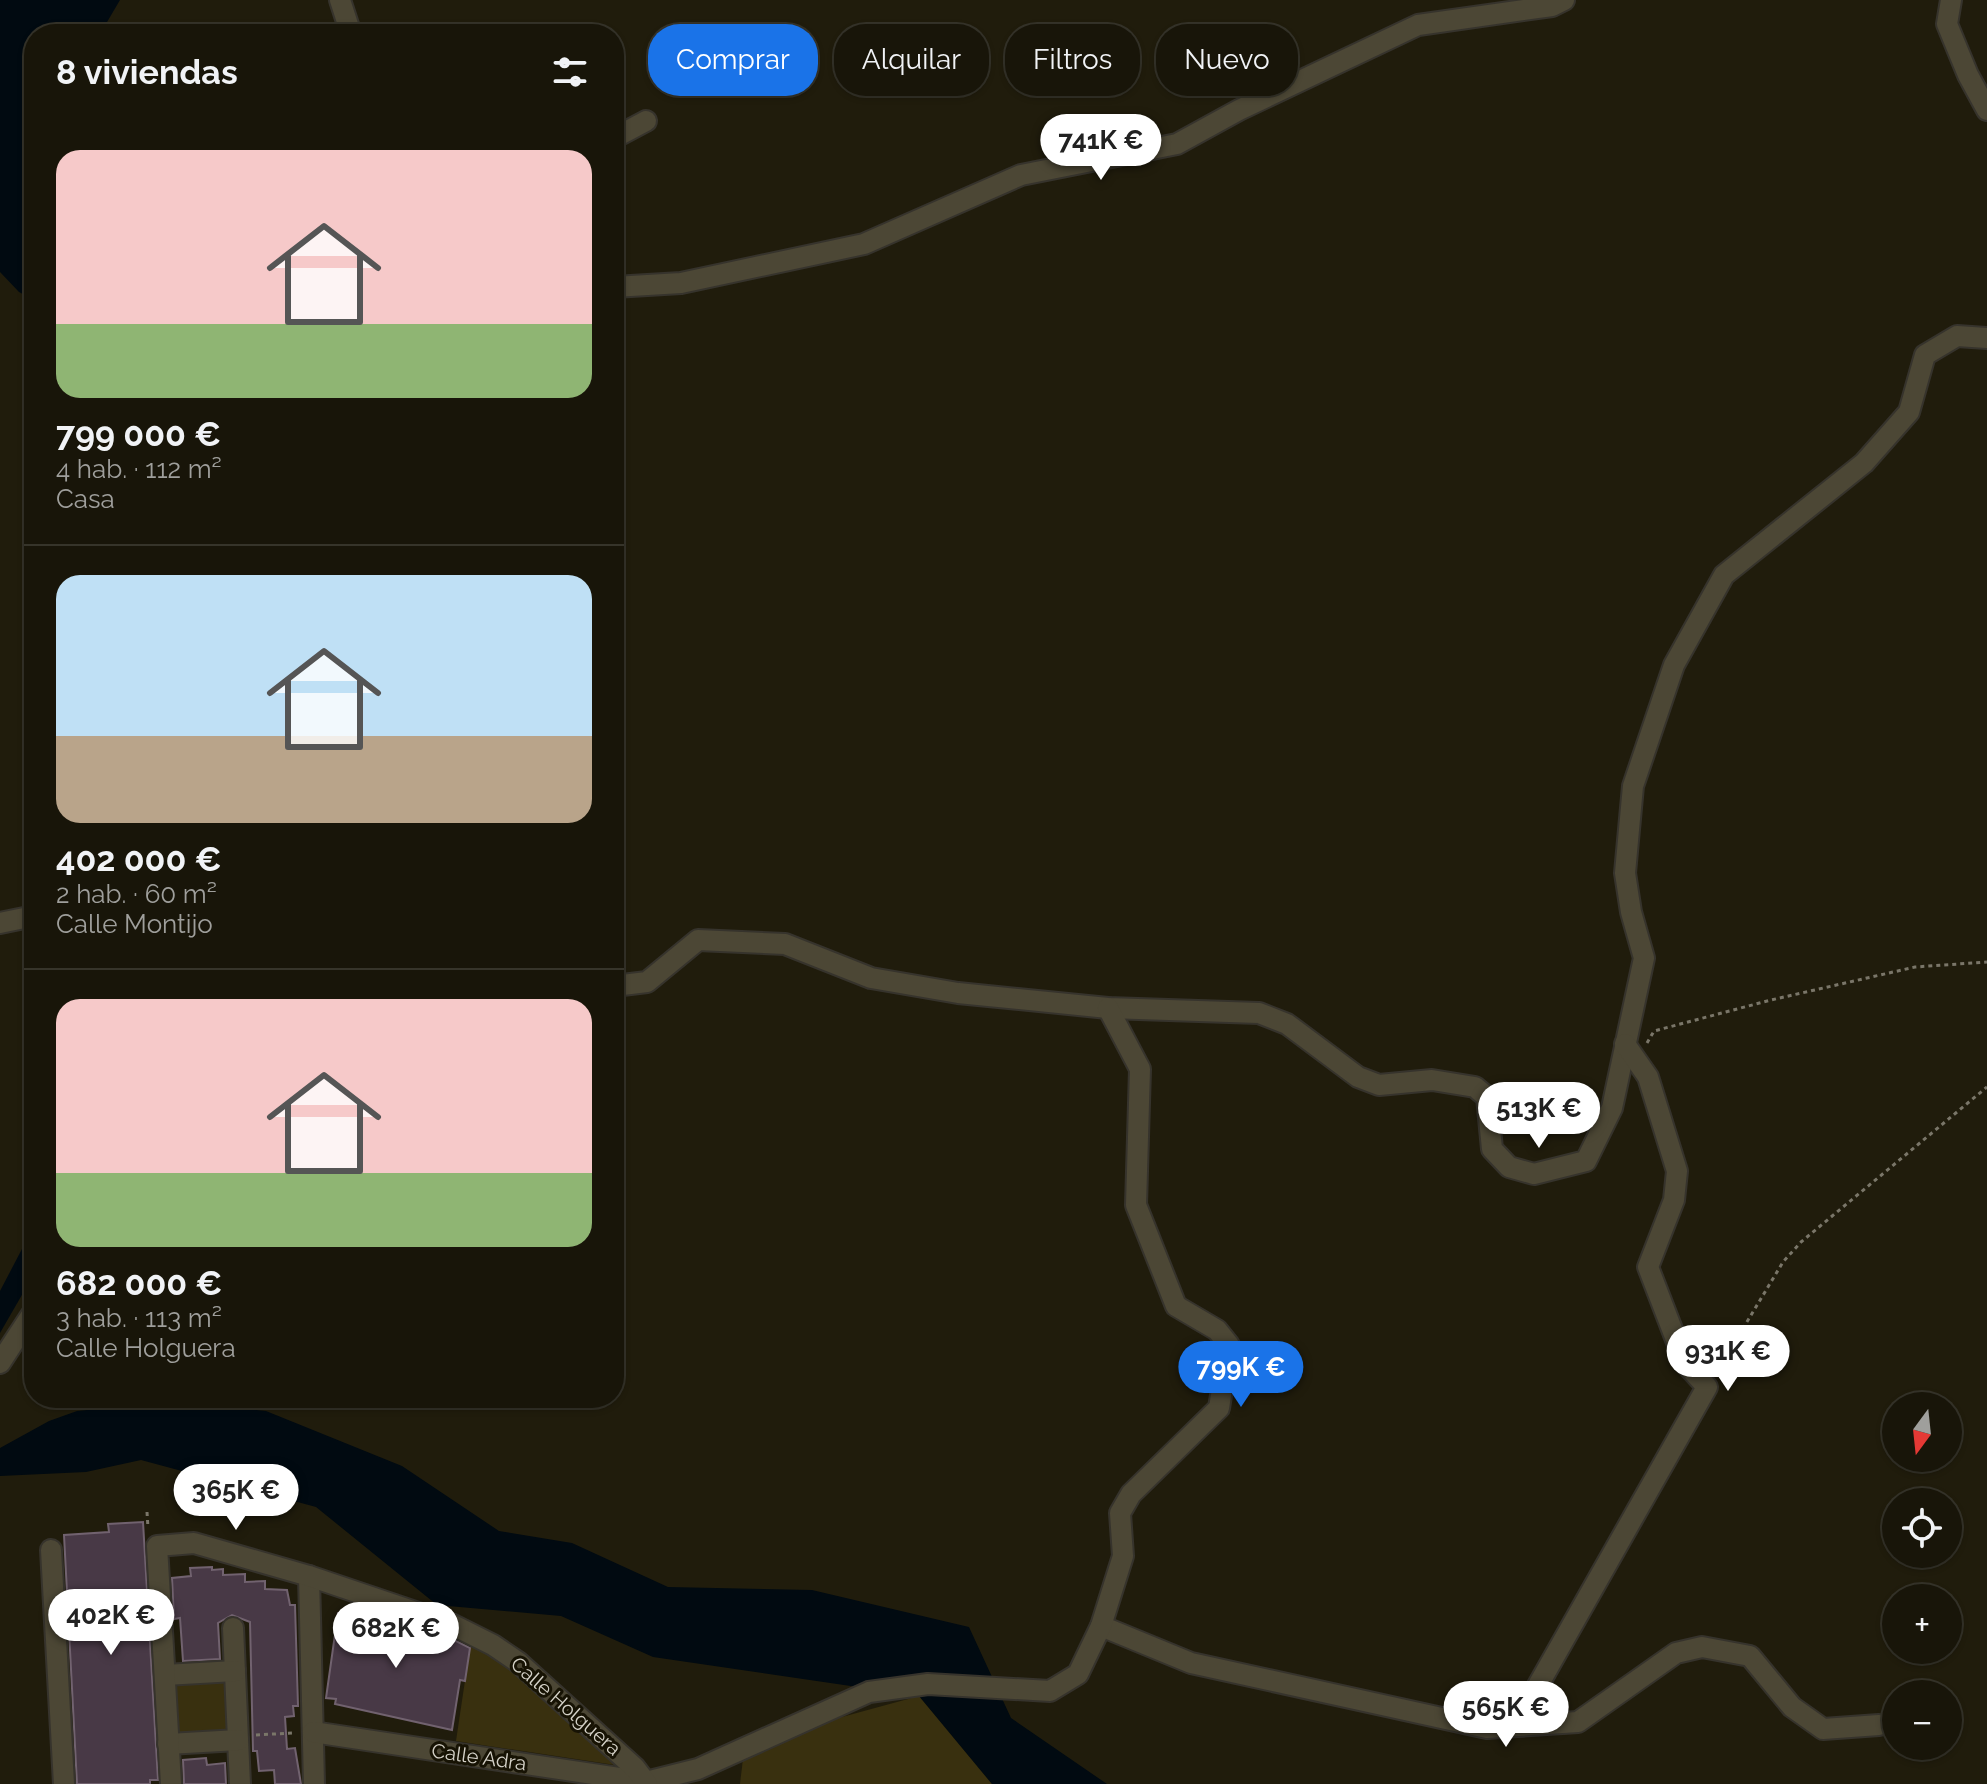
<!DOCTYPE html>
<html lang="es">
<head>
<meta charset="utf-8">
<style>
	body { margin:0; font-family:Raleway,sans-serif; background:#252217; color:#f1f3f6; height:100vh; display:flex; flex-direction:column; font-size:30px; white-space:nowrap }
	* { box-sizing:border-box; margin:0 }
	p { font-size:26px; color:#9f9f9c }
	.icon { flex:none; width:44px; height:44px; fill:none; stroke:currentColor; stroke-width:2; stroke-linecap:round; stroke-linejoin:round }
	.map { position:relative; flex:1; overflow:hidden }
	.panel { position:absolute; left:24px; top:24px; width:600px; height:1384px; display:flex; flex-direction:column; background:#181509; border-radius:32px; box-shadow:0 2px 6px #0004,0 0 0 2px #36342a }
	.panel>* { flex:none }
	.hud { position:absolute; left:648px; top:24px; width:760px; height:72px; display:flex; gap:16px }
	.needle { width:52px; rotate:195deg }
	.fabs { position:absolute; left:1882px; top:1392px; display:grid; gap:16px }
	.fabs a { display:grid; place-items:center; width:80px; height:80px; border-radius:50%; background:#181509; box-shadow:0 2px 6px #0004,0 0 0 2px #36342a; font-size:40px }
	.price { position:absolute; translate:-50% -68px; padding:0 18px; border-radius:28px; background:#fff; color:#222; font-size:26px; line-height:52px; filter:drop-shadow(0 2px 4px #0008) }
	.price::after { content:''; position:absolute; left:50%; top:48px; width:24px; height:18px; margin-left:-12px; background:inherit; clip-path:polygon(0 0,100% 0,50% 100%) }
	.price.on { background:#1a73e8; color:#fff }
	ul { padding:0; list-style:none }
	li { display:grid; align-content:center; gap:16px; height:424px; padding:0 32px }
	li+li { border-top:2px solid #36342a }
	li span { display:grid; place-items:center; height:248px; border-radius:24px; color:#555 }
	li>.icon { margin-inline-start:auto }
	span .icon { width:144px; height:144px; fill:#fffc; stroke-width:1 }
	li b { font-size:34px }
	h2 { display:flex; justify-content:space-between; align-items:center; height:96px; padding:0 32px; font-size:34px }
	.tag { padding:0 28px; border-radius:32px; background:#181509; box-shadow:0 2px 6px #0004,0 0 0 2px #36342a; font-size:28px; line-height:72px }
	.tag.on { background:#1a73e8; color:#fff }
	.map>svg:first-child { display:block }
</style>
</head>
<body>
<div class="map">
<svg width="1987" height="1784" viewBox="0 0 1987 1784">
	<rect width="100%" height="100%" fill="#201c0c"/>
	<!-- green -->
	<g fill="#39300f">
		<polygon points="472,1634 635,1768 456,1741"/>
		<polygon points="235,1671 238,1740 168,1744 165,1675"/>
		<polygon points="919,1696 992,1784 740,1784 743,1759 831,1720"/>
	</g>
	<!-- water -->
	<g fill="#010a11">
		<polygon points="0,0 120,0 100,34 34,34 34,300 19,292 0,272"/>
		<polygon points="34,1226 34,1274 0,1333 0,1291"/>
		<polygon points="178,1401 266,1411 402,1466 499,1531 572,1543 668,1587 812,1590 969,1627 1011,1718 1107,1784 992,1784 919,1696 653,1657 561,1616 437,1605 316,1507 141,1460 86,1472 0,1476 0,1448 49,1421 77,1411"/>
	</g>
	<!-- building -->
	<g fill="#483946" stroke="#71626f" stroke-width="2">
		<polygon points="143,1522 158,1780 150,1780 150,1784 77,1784 64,1535 109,1532 108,1524"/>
		<polygon points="212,1567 212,1570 223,1569 223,1575 245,1574 245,1582 265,1581 265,1589 287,1590 290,1605 295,1605 298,1706 293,1706 294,1716 285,1717 287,1749 295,1748 301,1784 275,1784 274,1770 259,1771 257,1751 253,1751 250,1622 232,1615 218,1623 220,1659 183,1661 180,1618 174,1619 172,1578 191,1576 190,1568"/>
		<polygon points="349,1612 382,1616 381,1620 446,1636 470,1648 465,1681 460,1680 452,1730 335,1704 336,1699 326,1698 338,1613 349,1614"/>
		<polygon points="206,1758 207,1765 225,1763 226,1784 184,1784 183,1760"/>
	</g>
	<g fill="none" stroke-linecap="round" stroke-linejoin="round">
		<defs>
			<g id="street">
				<polyline points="340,0 351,34"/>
				<polyline points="1951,0 1947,24 1968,75 1987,110"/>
				<polyline points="614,138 646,121"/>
				<polyline points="614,287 681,283 864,244 1021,175 1177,144 1239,110 1418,25 1552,6 1564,0"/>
				<polyline points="0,923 34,916"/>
				<polyline points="614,986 647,982 698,940 785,944 871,978 958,993 1108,1008 1259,1013 1287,1024 1358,1077 1379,1085 1432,1080 1475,1087 1487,1097 1492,1149 1509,1167 1534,1174 1586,1161 1612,1108 1644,958 1631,912 1625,873 1633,786 1674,665 1724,575 1864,463 1909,412 1925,355 1957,336 1987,338"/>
				<polyline points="0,1363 34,1311"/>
				<polyline points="51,1550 64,1784"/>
				<polyline points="309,1576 314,1784"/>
				<polyline points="1101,1626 1191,1663 1487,1728 1578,1722 1676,1653 1702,1647 1750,1656 1792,1707 1823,1729 1879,1725"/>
				<polyline points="233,1628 240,1784"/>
				<polyline points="165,1675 235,1671"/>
				<polyline points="1515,1726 1707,1387 1685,1363 1648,1267 1674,1200 1677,1171 1648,1077 1625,1044"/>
				<polyline points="313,1732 646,1782 698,1769 869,1692 928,1684 1050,1691 1078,1674 1101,1626 1123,1556 1120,1513 1131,1494 1219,1408 1229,1345 1217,1330 1176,1306 1136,1205 1140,1069 1108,1008"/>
				<polyline points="168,1744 238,1740"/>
				<polyline points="171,1784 157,1546 194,1543 309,1576 451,1624 493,1645 518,1662 635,1768 647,1784"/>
			</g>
		</defs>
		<!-- street casing -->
		<use href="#street" stroke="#36332c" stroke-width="24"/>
		<!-- path -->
		<g stroke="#7a7669" stroke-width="3" stroke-dasharray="4 4" stroke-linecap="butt">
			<polyline points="1647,1043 1654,1031 1771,1000 1915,967 1987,962"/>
			<polyline points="1718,1370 1783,1262 1801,1242 1987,1087"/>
			<polyline points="147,1512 148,1528"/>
			<polyline points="256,1735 292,1733"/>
		</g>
		<!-- street -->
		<use href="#street" stroke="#4c4735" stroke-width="20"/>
	</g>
	<g text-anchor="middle" stroke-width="6" stroke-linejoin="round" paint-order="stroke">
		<!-- street labels -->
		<g font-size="20" fill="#d4d1c7" stroke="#171304">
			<text transform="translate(566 1706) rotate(41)" y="7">Calle Holguera</text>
			<text transform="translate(479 1757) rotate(8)" y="7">Calle Adra</text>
		</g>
	</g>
</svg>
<div class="fabs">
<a><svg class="needle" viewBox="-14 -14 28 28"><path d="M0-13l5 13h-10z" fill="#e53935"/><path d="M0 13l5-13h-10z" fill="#9f9f9c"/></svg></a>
<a><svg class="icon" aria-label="locate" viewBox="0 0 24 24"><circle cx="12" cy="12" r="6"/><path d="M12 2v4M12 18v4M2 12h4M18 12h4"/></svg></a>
<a>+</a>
<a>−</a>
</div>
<b class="price" style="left:1101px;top:182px">741K €</b>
<b class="price" style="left:1539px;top:1150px">513K €</b>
<b class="price" style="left:1728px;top:1393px">931K €</b>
<b class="price on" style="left:1241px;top:1409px">799K €</b>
<b class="price" style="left:236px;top:1532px">365K €</b>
<b class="price" style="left:111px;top:1657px">402K €</b>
<b class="price" style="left:396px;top:1670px">682K €</b>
<b class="price" style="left:1506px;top:1749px">565K €</b>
<div class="hud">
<a class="tag on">Comprar</a>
<a class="tag">Alquilar</a>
<a class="tag">Filtros</a>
<a class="tag">Nuevo</a>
</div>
<section class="panel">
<h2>8 viviendas<svg class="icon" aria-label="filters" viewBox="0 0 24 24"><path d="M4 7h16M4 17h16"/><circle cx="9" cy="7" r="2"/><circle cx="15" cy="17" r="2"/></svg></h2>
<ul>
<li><span style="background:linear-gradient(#f6c9c9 70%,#8fb573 0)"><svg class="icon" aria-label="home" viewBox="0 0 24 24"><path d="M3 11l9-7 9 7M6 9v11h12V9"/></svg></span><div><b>799 000 €</b><p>4 hab. · 112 m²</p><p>Casa</p></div></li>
<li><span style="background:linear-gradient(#bfe0f5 65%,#b9a48a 0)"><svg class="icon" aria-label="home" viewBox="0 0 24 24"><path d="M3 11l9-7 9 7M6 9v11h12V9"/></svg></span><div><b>402 000 €</b><p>2 hab. · 60 m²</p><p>Calle Montijo</p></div></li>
<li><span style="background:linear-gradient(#f6c9c9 70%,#8fb573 0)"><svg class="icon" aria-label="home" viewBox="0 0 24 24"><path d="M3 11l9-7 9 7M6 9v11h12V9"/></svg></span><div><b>682 000 €</b><p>3 hab. · 113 m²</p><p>Calle Holguera</p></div></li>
</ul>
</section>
</div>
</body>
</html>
